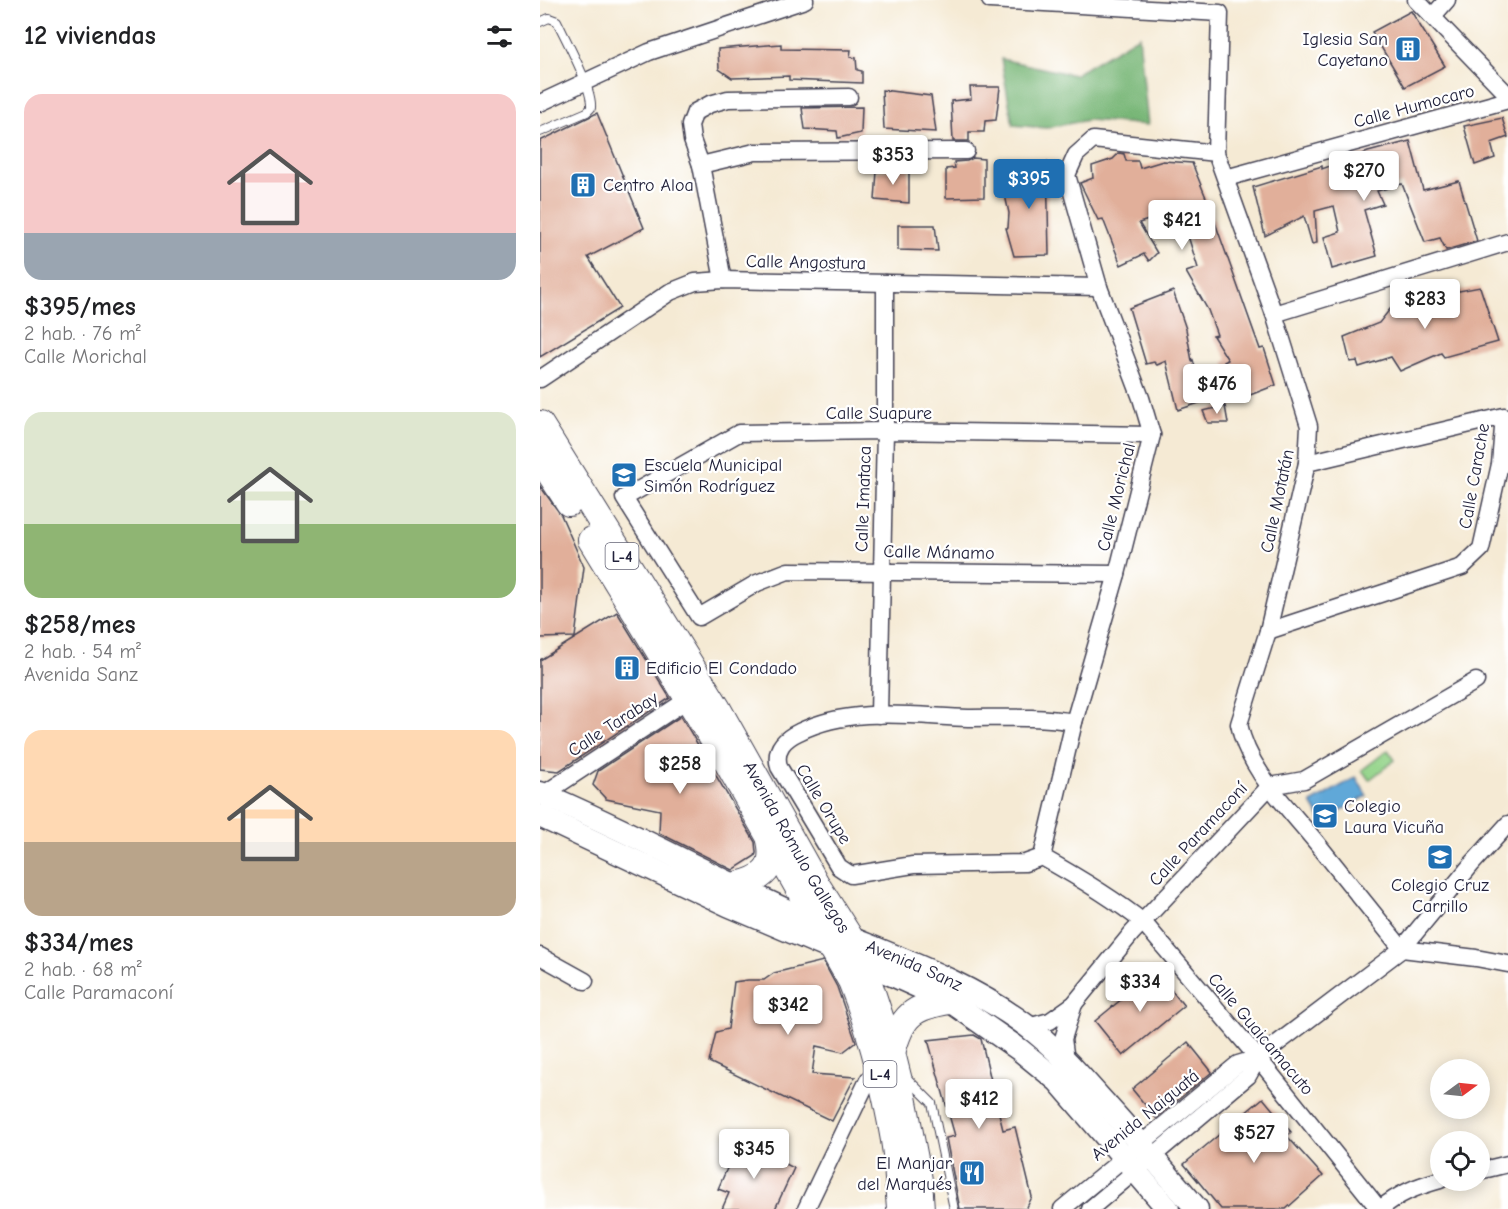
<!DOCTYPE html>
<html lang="es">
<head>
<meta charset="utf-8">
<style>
	body { margin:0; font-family:"Comic Neue",sans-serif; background:#f2f2f2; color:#202124; height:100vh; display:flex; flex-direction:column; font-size:22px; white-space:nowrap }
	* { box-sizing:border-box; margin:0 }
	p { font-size:20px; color:#757577 }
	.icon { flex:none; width:33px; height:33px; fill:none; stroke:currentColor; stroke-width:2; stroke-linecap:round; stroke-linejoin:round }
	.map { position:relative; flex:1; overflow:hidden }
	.details { display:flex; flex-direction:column; background:#fff; width:540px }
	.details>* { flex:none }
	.needle { width:39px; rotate:75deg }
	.controls { position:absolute; left:890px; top:1059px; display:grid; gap:12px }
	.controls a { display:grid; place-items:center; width:60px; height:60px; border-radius:50%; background:#fff; box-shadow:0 3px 15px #0003; font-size:30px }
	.price { position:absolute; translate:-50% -51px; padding:0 14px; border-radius:6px; background:#fff; color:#222; font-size:20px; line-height:39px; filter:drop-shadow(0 2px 3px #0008) }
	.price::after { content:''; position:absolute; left:50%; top:36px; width:18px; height:14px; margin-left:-9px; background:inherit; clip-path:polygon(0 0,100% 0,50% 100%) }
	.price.current { background:#1f6fb2; color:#fff }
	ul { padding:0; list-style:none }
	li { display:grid; align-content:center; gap:12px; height:318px; padding:0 24px }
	li span { display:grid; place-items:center; height:186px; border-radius:18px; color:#555 }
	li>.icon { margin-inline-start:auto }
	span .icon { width:108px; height:108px; fill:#fffc; stroke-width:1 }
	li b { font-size:26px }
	h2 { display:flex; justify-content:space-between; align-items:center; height:72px; padding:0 24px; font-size:26px }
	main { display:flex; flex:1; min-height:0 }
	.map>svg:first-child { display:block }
</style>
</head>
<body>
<main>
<section class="details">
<h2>12 viviendas<svg class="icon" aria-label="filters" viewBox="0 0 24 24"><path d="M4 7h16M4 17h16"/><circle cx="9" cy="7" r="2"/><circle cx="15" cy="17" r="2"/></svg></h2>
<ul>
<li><span style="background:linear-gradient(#f6c9c9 75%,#9aa5b1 0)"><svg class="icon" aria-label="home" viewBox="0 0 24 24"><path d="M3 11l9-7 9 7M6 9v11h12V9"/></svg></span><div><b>$395/mes</b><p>2 hab. · 76 m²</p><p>Calle Morichal</p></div></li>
<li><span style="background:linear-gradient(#dfe7d0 60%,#8fb573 0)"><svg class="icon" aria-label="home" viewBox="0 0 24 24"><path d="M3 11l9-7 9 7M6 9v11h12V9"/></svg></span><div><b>$258/mes</b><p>2 hab. · 54 m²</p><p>Avenida Sanz</p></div></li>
<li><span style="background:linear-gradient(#ffd9b3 60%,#b9a48a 0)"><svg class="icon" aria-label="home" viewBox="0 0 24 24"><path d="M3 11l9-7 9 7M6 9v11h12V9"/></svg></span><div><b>$334/mes</b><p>2 hab. · 68 m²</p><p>Calle Paramaconí</p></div></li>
</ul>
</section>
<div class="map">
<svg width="968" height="1209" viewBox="0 0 968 1209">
	<rect width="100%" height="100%" fill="#fff"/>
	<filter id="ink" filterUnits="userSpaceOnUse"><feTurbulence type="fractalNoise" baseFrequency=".0167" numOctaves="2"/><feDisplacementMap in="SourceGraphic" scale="12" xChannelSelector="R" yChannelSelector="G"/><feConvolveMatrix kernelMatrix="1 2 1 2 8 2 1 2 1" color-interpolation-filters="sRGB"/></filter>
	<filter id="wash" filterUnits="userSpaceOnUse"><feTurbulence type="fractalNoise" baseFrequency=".008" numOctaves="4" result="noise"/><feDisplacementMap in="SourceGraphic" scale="24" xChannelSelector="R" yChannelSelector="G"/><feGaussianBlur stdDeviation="1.35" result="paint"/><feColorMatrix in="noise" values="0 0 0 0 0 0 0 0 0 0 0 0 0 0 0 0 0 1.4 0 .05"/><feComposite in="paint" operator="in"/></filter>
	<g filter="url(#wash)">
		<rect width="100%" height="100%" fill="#f5ead4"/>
		<!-- green -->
		<polygon fill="#94d48a" stroke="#5b7b62" stroke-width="1.5" points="848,750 855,760 829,780 822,770"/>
		<!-- forest -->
		<polygon fill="#77b676" stroke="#4c6c58" stroke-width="1.5" points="599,36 608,125 548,120 506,128 473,125 461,59 534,75"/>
		<!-- water -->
		<polygon fill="#61a8d8" stroke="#42658a" stroke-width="1.5" points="816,777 827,796 782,822 771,803"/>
		<g id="blocks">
			<!-- building -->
			<g fill="#e1af9a">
				<polygon points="871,11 905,66 865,87 832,32"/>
				<polygon points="241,44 241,49 311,50 310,57 316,58 317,70 322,71 322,83 249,80 249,76 192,78 179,69 178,49"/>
				<polygon points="430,87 460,87 456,120 445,121 444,132 429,132 429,141 413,141 411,101 431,99"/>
				<polygon points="342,90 391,96 396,132 344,129"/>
				<polygon points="322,107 321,133 298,138 297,131 265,129 262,108"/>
				<polygon points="57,113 104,228 48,257 80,308 0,357 0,141"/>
				<polygon points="962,118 968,137 951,143 955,158 935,165 924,126"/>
				<polygon points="870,141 883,190 919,181 937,241 906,250 900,238 885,242 862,184 837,191 843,204 824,210 837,256 792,269 784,237 800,232 794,206 775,211 777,243 772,244 764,216 725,236 713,187 782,166 782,169 828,152"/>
				<polygon points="579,153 584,154 586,161 598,161 600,168 623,161 652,163 667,200 720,349 724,348 736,385 697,400 684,362 688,360 673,336 677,335 668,310 646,272 658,268 640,210 599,223 617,253 609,261 604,254 581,265 563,219 558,220 540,183 553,178 552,166 573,159"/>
				<polygon points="433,158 444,159 444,197 406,198 406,169 415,168 414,162 427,161"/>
				<polygon points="507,162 509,255 474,256 466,228 468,228 469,213 463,186 475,183 471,164"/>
				<polygon points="369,168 369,203 335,200 337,171"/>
				<polygon points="358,225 395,225 398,251 358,250"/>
				<polygon points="940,287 958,342 904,357 901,353 860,371 851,357 819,367 817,361 810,362 804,337 839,323 855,303"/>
				<polygon points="633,291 646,329 652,361 653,360 665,401 638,410 626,361 617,365 614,362 606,364 589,308"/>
				<polygon points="685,406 688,423 668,423 663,411"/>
				<polygon points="0,486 21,515 44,567 35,637 0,638"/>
				<polygon points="77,612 130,698 19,771 0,769 0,660"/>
				<polygon points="141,716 215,842 216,853 215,856 193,870 119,833 120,810 66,799 53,785 58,771"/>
				<polygon points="283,961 297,987 316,1042 303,1052 276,1046 272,1074 315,1077 292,1121 169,1062 176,1032 188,1029 194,982 208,980 224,980 234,973"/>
				<polygon points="616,971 644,1006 583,1056 555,1021"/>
				<polygon points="434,1035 441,1039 463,1130 475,1127 492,1197 486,1209 420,1209 406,1138 415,1136 388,1040"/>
				<polygon points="648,1042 672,1072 616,1118 592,1089"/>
				<polygon points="723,1098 751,1132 747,1136 783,1176 746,1209 681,1209 644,1164"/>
				<polygon points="199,1141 254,1168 235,1209 182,1209 189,1193 178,1189"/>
			</g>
		</g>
	</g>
	<g filter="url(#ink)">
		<use href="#blocks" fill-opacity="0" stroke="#424052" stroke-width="1.5"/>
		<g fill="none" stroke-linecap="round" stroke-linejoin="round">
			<defs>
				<g id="lane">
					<path d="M 0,22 L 9,18 L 17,21 C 26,40 53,89 51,108 L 47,112 L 0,132"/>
					<polyline points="367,1078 392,1103 414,1209"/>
				</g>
				<g id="street">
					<path d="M 450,0 L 680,13 L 676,153 L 734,314 L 769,426 L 767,463 L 728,631 L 699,724 C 708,770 747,806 776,842 C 804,877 833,913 862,949 L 936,958 L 968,964"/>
					<polyline points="876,0 968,95"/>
					<polyline points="893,16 907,0"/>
					<polyline points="0,103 109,52 265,0"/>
					<polyline points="161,165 215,152 426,151"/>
					<polyline points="686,178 968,100"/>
					<polyline points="183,280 161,165 152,140 150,125 155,112 170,104 188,99 309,97"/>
					<polyline points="734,314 968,242"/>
					<polyline points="0,379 130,292 155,282 183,280 559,287"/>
					<polyline points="577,574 248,571 217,583 159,617 84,498 199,433 345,431 612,435"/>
					<polyline points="728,631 922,567 941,549 960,464 964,416 767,463"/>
					<polyline points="339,715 345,431 345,283"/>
					<polyline points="4,794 156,694"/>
					<polyline points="502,857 534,722 577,574 612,435 601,398 559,287 527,175 536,155 553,140 676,153"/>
					<path d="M 502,857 L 485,863 L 373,865 L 311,875 L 299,867 L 239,767 C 234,749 244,739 259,732 C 311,706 372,716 428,718 C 462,718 499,716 534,722"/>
					<path d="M 502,857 C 536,876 572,897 603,922 L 718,1058 L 839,1209"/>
					<polyline points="0,956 45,981"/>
					<polyline points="488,1027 510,1021 534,1004 592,933 730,786 764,780 936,681"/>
					<polyline points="526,1060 523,1039 534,1004"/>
					<polyline points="939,1171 968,1164"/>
					<polyline points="266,1209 328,1080 340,1076"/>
					<polyline points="522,1209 698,1064 718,1058 862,949 931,865 968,824"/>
					<polyline points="550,1209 708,1076 718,1058"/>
					<path d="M 840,1209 C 860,1193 875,1187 900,1180"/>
				</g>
				<g id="secondary">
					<path id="s1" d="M 0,793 C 95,833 185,884 279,925 C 351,956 424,979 487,1026 C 515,1047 538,1073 561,1099 C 594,1135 625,1172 657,1209"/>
					<polyline points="0,816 188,905 339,969 410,1001 480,1050 518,1081 628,1209"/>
				</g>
				<g id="primary">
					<path id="s2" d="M 0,424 L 178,709 L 278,887 L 309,936 L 322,962 L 352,1053 L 363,1097 L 379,1180 L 381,1209"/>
					<polyline points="0,458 29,503"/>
					<path d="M 51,540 L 188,764 L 311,981 C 331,1031 345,1088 354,1140 C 358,1163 358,1186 360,1209"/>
					<path d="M 197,885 C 224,879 236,868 230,840"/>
					<path d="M 352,1053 C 362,1015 372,1007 410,1001"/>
				</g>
			</defs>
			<!-- lane casing -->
			<use href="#lane" stroke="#424052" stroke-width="10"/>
			<!-- street casing -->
			<use href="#street" stroke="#424052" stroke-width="19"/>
			<!-- secondary casing -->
			<use href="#secondary" stroke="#424052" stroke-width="25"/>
			<!-- primary casing -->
			<use href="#primary" stroke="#424052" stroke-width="28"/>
			<!-- lane -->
			<use href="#lane" stroke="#fff" stroke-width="8"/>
			<!-- street -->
			<use href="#street" stroke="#fff" stroke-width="16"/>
			<!-- secondary -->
			<use href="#secondary" stroke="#fff" stroke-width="22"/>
			<!-- primary -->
			<use href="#primary" stroke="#fff" stroke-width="26"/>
		</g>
	</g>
	<!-- icons -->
	<defs>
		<symbol id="building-square" viewBox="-11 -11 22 22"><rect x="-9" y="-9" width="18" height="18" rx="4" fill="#1f6fb2" stroke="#fff"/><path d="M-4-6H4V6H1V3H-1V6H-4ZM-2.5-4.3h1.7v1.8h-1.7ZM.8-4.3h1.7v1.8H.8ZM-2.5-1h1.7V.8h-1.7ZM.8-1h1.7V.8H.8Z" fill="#fff"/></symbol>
		<symbol id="school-square" viewBox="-11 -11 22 22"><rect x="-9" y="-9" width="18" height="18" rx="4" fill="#1f6fb2" stroke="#fff"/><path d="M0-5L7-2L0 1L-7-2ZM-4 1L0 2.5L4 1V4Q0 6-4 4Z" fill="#fff"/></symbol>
		<symbol id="restaurant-square" viewBox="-11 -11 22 22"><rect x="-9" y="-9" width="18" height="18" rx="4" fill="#1f6fb2" stroke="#fff"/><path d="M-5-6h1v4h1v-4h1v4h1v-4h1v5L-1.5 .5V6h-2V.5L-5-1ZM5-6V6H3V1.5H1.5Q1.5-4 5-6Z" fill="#fff"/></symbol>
	</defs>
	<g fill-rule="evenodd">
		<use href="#building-square" x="853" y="34" width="30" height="30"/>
		<use href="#building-square" x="28" y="170" width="30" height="30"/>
		<use href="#school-square" x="69" y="460" width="30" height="30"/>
		<use href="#building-square" x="72" y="653" width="30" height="30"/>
		<use href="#school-square" x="770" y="801" width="30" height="30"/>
		<use href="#school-square" x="885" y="842" width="30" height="30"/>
		<use href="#restaurant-square" x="417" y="1158" width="30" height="30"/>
	</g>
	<g text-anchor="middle" stroke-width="4.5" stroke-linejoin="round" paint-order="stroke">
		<!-- shield labels -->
		<g fill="#fff" stroke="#646476" stroke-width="1.5">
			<rect x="65.5" y="543" width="33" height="26" rx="4.5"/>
			<rect x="323.5" y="1061" width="33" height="26" rx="4.5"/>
		</g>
		<g font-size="16" font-weight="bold" fill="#22223b">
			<text x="82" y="562">L-4</text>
			<text x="340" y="1080">L-4</text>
		</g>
		<!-- poi labels -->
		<g font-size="18" fill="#22223b" stroke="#fff" text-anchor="start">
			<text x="848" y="45" text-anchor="end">Iglesia San<tspan x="848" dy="21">Cayetano</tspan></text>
			<text x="63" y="191">Centro Aloa</text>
			<text x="104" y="471">Escuela Municipal<tspan x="104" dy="21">Simón Rodríguez</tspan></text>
			<text x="106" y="674">Edificio El Condado</text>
			<text x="804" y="812">Colegio<tspan x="804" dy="21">Laura Vicuña</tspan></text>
			<text x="900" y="891" text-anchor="middle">Colegio Cruz<tspan x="900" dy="21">Carrillo</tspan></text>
			<text x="412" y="1169" text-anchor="end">El Manjar<tspan x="412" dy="21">del Marqués</tspan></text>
		</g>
		<!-- street labels -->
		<g font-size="18" fill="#22223b" stroke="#fff">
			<text transform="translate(874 106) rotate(-15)" y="6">Calle Humocaro</text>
			<text transform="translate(266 262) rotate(1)" y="6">Calle Angostura</text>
			<text x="339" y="419">Calle Suapure</text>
			<text transform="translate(934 476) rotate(-80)" y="6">Calle Carache</text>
			<text transform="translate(576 497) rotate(-76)" y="6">Calle Morichal</text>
			<text transform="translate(323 499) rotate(-88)" y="6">Calle Imataca</text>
			<text transform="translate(737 501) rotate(-78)" y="6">Calle Motatán</text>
			<text transform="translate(399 552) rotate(1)" y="6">Calle Mánamo</text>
			<text transform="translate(73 724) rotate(-33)" y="6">Calle Tarabay</text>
			<text transform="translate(284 804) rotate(59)" y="6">Calle Orupe</text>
			<text transform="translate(658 834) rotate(-47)" y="6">Calle Paramaconí</text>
			<text dy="6" stroke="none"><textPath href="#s2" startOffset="495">Avenida Rómulo Gallegos</textPath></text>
			<text dy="6" stroke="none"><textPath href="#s1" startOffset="412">Avenida Sanz</textPath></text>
			<text transform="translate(721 1034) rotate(50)" y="6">Calle Guaicamacuto</text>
			<text transform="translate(605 1115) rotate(-39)" y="6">Avenida Naiguatá</text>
		</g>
	</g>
</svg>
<div class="controls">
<a><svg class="needle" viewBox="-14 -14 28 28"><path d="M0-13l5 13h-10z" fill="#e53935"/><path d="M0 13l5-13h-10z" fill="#757577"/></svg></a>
<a><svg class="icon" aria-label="locate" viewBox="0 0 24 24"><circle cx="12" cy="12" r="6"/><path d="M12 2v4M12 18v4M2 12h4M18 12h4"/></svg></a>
</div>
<b class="price" style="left:353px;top:186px">$353</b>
<b class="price" style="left:824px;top:202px">$270</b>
<b class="price current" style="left:489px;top:210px">$395</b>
<b class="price" style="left:642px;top:251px">$421</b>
<b class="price" style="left:885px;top:330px">$283</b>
<b class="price" style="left:677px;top:415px">$476</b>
<b class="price" style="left:140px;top:795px">$258</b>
<b class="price" style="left:600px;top:1013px">$334</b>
<b class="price" style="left:248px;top:1036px">$342</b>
<b class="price" style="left:439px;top:1130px">$412</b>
<b class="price" style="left:714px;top:1164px">$527</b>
<b class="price" style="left:214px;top:1180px">$345</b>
</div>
</main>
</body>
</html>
